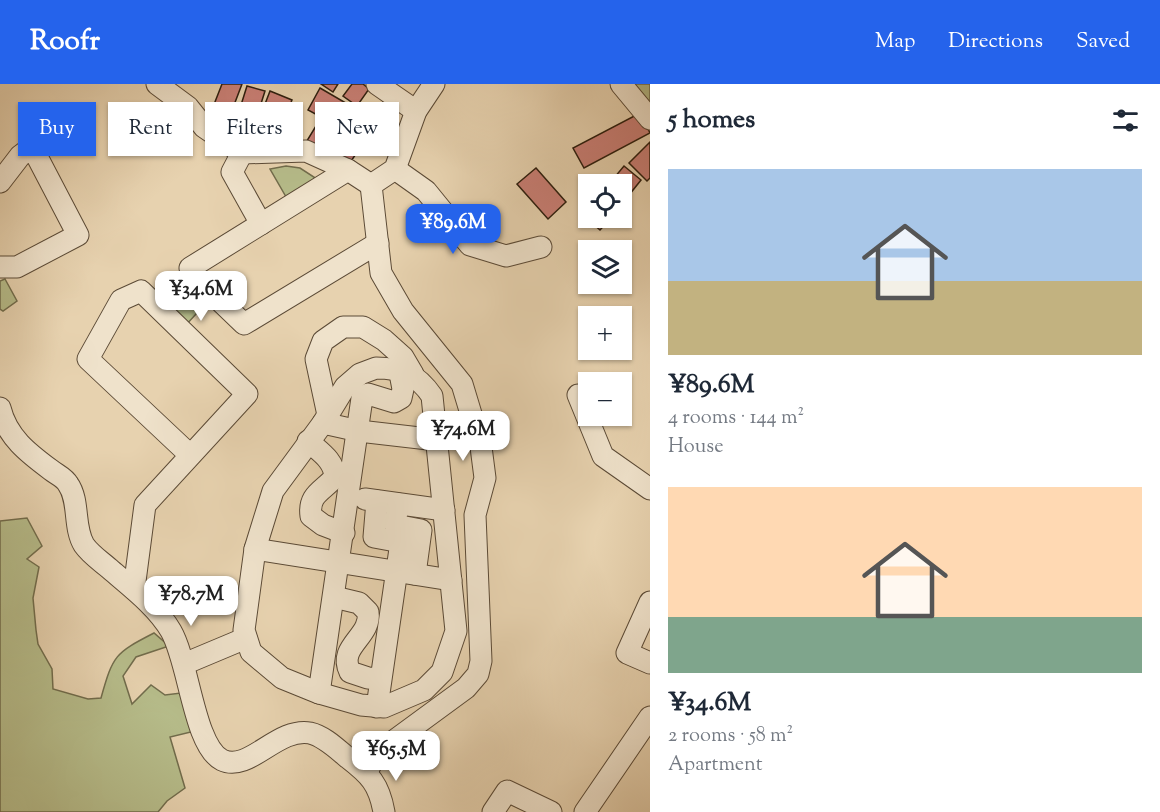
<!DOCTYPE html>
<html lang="en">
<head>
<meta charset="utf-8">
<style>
	body { margin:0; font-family:"Sorts Mill Goudy",serif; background:#f6f6f7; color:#1f2937; height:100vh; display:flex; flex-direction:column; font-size:22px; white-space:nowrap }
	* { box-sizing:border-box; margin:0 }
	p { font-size:20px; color:#747a83 }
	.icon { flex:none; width:33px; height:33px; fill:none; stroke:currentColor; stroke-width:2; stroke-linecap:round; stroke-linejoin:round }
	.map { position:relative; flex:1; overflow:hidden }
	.details { display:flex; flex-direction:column; background:#fff; width:510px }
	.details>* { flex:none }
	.hud { position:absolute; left:18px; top:18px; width:542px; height:54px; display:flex; gap:12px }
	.buttons { position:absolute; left:578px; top:90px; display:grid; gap:12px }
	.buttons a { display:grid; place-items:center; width:54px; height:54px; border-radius:0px; background:#fff; box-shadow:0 2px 4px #0004; font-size:30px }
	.price { position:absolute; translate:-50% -51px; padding:0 14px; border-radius:12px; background:#fff; color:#222; font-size:20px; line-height:39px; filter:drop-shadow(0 2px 3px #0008) }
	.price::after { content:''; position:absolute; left:50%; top:36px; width:18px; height:14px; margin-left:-9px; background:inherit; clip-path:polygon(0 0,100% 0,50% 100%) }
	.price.active { background:#2563eb; color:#fff }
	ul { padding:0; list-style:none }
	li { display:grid; align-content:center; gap:12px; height:318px; padding:0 18px }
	li span { display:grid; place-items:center; height:186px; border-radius:0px; color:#555 }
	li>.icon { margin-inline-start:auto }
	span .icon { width:108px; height:108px; fill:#fffc; stroke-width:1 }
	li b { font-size:26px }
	h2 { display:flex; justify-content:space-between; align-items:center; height:72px; padding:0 18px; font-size:26px }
	.tag { padding:0 21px; border-radius:0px; background:#fff; box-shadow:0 2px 4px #0004; font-size:21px; line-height:54px }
	.tag.active { background:#2563eb; color:#fff }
	header { display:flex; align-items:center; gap:36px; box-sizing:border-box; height:84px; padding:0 30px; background:#2563eb; color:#fff }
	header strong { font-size:28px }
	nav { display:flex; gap:33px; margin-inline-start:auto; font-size:21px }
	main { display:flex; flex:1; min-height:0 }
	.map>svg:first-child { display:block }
</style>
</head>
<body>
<header>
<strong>Roofr</strong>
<nav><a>Map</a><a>Directions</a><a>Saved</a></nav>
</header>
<main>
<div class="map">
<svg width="650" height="728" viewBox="0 0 650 728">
	<rect width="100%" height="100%" fill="#e7d2af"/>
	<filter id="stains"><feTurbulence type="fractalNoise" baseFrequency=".00333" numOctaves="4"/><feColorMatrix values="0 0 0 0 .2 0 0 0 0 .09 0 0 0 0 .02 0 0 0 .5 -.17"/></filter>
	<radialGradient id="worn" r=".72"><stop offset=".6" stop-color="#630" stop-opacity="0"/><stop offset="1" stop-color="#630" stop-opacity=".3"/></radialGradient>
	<!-- green -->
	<g fill="#b6bc8a" stroke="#716c4c" stroke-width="1.5">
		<polygon points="629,0 650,0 650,23"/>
		<polygon points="286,82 300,84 320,97 289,118 270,85"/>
		<polygon points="5,195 17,217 3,227 0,225 0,197"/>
		<polygon points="187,199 207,218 186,241 167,222"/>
		<path d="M 27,434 L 42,462 L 27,475 L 39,483 L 33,514 L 36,546 L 38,560 L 52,585 L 53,605 L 88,615 L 101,614 C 113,571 115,569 154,549 L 169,562 L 136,573 L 123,592 L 132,620 L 151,601 L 165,611 L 181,609 L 195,647 L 170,653 L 185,704 L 167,717 L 158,728 L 0,728 L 0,437 Z"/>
	</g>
	<!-- building -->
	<g fill="#ca7f76" stroke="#2c1d0d" stroke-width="1.5">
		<polygon points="222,0 242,0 231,29 213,23"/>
		<polygon points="321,0 338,0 333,8"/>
		<polygon points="352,0 363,0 369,5 357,22 343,12"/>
		<polygon points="247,2 265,7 259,26 241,21"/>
		<polygon points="320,4 351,22 344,35 326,25 321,33 308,26"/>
		<polygon points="270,7 292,16 279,49 257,41"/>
		<polygon points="385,15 399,24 388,40 374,30"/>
		<polygon points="640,29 650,49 584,84 573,64"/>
		<polygon points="371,34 395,52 390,58 380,50 371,62 358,52"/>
		<polygon points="319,37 334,46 320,69 305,60"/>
		<polygon points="348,49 363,60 349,80 334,69"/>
		<polygon points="650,58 650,94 647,97 629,79"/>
		<polygon points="624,82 641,96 621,121 621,100 609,100"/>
		<polygon points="536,84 566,118 548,135 517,100"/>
		<polygon points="588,127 588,134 611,134 600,146 584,132"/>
	</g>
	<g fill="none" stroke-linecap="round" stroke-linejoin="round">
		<defs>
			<g id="minor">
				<polyline points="157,0 188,23 204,43 242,69 306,67 348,86"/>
				<polyline points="377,0 416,27"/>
				<polyline points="621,0 650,35"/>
				<polyline points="242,69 232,88 261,140"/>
				<polyline points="395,85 426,107 470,161 506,172 541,163"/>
				<polyline points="0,98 20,72 32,63 78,151 17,183 0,183"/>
				<polyline points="371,101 348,86 190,184 192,190 244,240 378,159"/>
				<path d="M 376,284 C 402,284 417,290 432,312 L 456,547 L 442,588 L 424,606 L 384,623 L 361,621 L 319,609 L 282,594 L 251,568 L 244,546 L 255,465 L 273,407 L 323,339 L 345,303 L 360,290 Z"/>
				<polyline points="578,311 603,372 650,405"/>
				<path d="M 0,324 C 7,353 28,369 51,386 C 56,390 65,394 68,400 C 80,417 73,443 84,461 C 91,471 102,478 111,486 C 132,504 157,523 171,547 C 189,578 194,662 222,676 C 249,689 277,643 310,649 C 324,652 337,665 348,674 C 370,691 379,700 384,728"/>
				<polyline points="328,331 316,275 323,257 343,243 363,243 384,256 403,273 413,290"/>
				<polyline points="323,339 359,347 437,356"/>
				<path d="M 308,357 C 320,368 334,376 335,393 C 323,407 308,410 311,432 L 323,441 L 344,449"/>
				<polyline points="365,415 444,426"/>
				<polyline points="398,420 395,441 421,446 415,490"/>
				<polyline points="255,465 451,496"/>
				<polyline points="134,505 145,421 247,310 141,207 121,216 88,275 190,371"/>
				<path d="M 334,513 L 359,519 L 368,528 C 372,553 337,562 350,588 L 368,594 L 380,595"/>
				<polyline points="650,518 627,569 650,579"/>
				<polyline points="184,580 246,554"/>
				<polyline points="319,609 362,314 368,310 394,318 401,314 403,305 399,284"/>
				<polyline points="377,623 401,458 374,453 377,417"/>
				<polyline points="367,688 376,670 466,604 478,590 481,577 475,431 485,394 481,363 462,300 403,227 381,189 371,101 395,85 416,27 434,0"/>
				<polyline points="493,728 507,707 551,728"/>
				<polyline points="585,728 650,633"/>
			</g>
		</defs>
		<!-- minor casing -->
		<use href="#minor" stroke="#5b4a36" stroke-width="23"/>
		<!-- minor -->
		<use href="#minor" stroke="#efe2cb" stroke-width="21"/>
	</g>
	<rect width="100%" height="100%" filter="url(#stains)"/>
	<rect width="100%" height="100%" fill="url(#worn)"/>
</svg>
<div class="buttons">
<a><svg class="icon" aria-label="locate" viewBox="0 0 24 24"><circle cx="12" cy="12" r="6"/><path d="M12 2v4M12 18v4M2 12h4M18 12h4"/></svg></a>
<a><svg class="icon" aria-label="layers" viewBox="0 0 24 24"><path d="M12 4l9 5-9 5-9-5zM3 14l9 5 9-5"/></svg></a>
<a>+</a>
<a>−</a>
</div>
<b class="price active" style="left:453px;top:171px">¥89.6M</b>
<b class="price" style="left:201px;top:238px">¥34.6M</b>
<b class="price" style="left:463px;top:378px">¥74.6M</b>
<b class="price" style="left:191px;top:543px">¥78.7M</b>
<b class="price" style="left:396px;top:698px">¥65.5M</b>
<div class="hud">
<a class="tag active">Buy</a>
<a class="tag">Rent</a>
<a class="tag">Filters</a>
<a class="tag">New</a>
</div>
</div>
<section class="details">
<h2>5 homes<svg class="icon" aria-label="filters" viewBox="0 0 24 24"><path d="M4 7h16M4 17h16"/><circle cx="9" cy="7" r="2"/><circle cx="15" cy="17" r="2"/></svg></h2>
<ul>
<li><span style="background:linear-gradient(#a9c7e8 60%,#c2b280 0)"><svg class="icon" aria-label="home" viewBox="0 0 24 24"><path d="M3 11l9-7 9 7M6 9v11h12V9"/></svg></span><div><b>¥89.6M</b><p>4 rooms · 144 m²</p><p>House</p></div></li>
<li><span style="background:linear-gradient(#ffd9b3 70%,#7fa58c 0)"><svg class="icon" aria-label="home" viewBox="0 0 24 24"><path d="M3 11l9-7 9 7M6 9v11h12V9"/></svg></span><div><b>¥34.6M</b><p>2 rooms · 58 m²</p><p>Apartment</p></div></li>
</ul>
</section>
</main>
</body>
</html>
